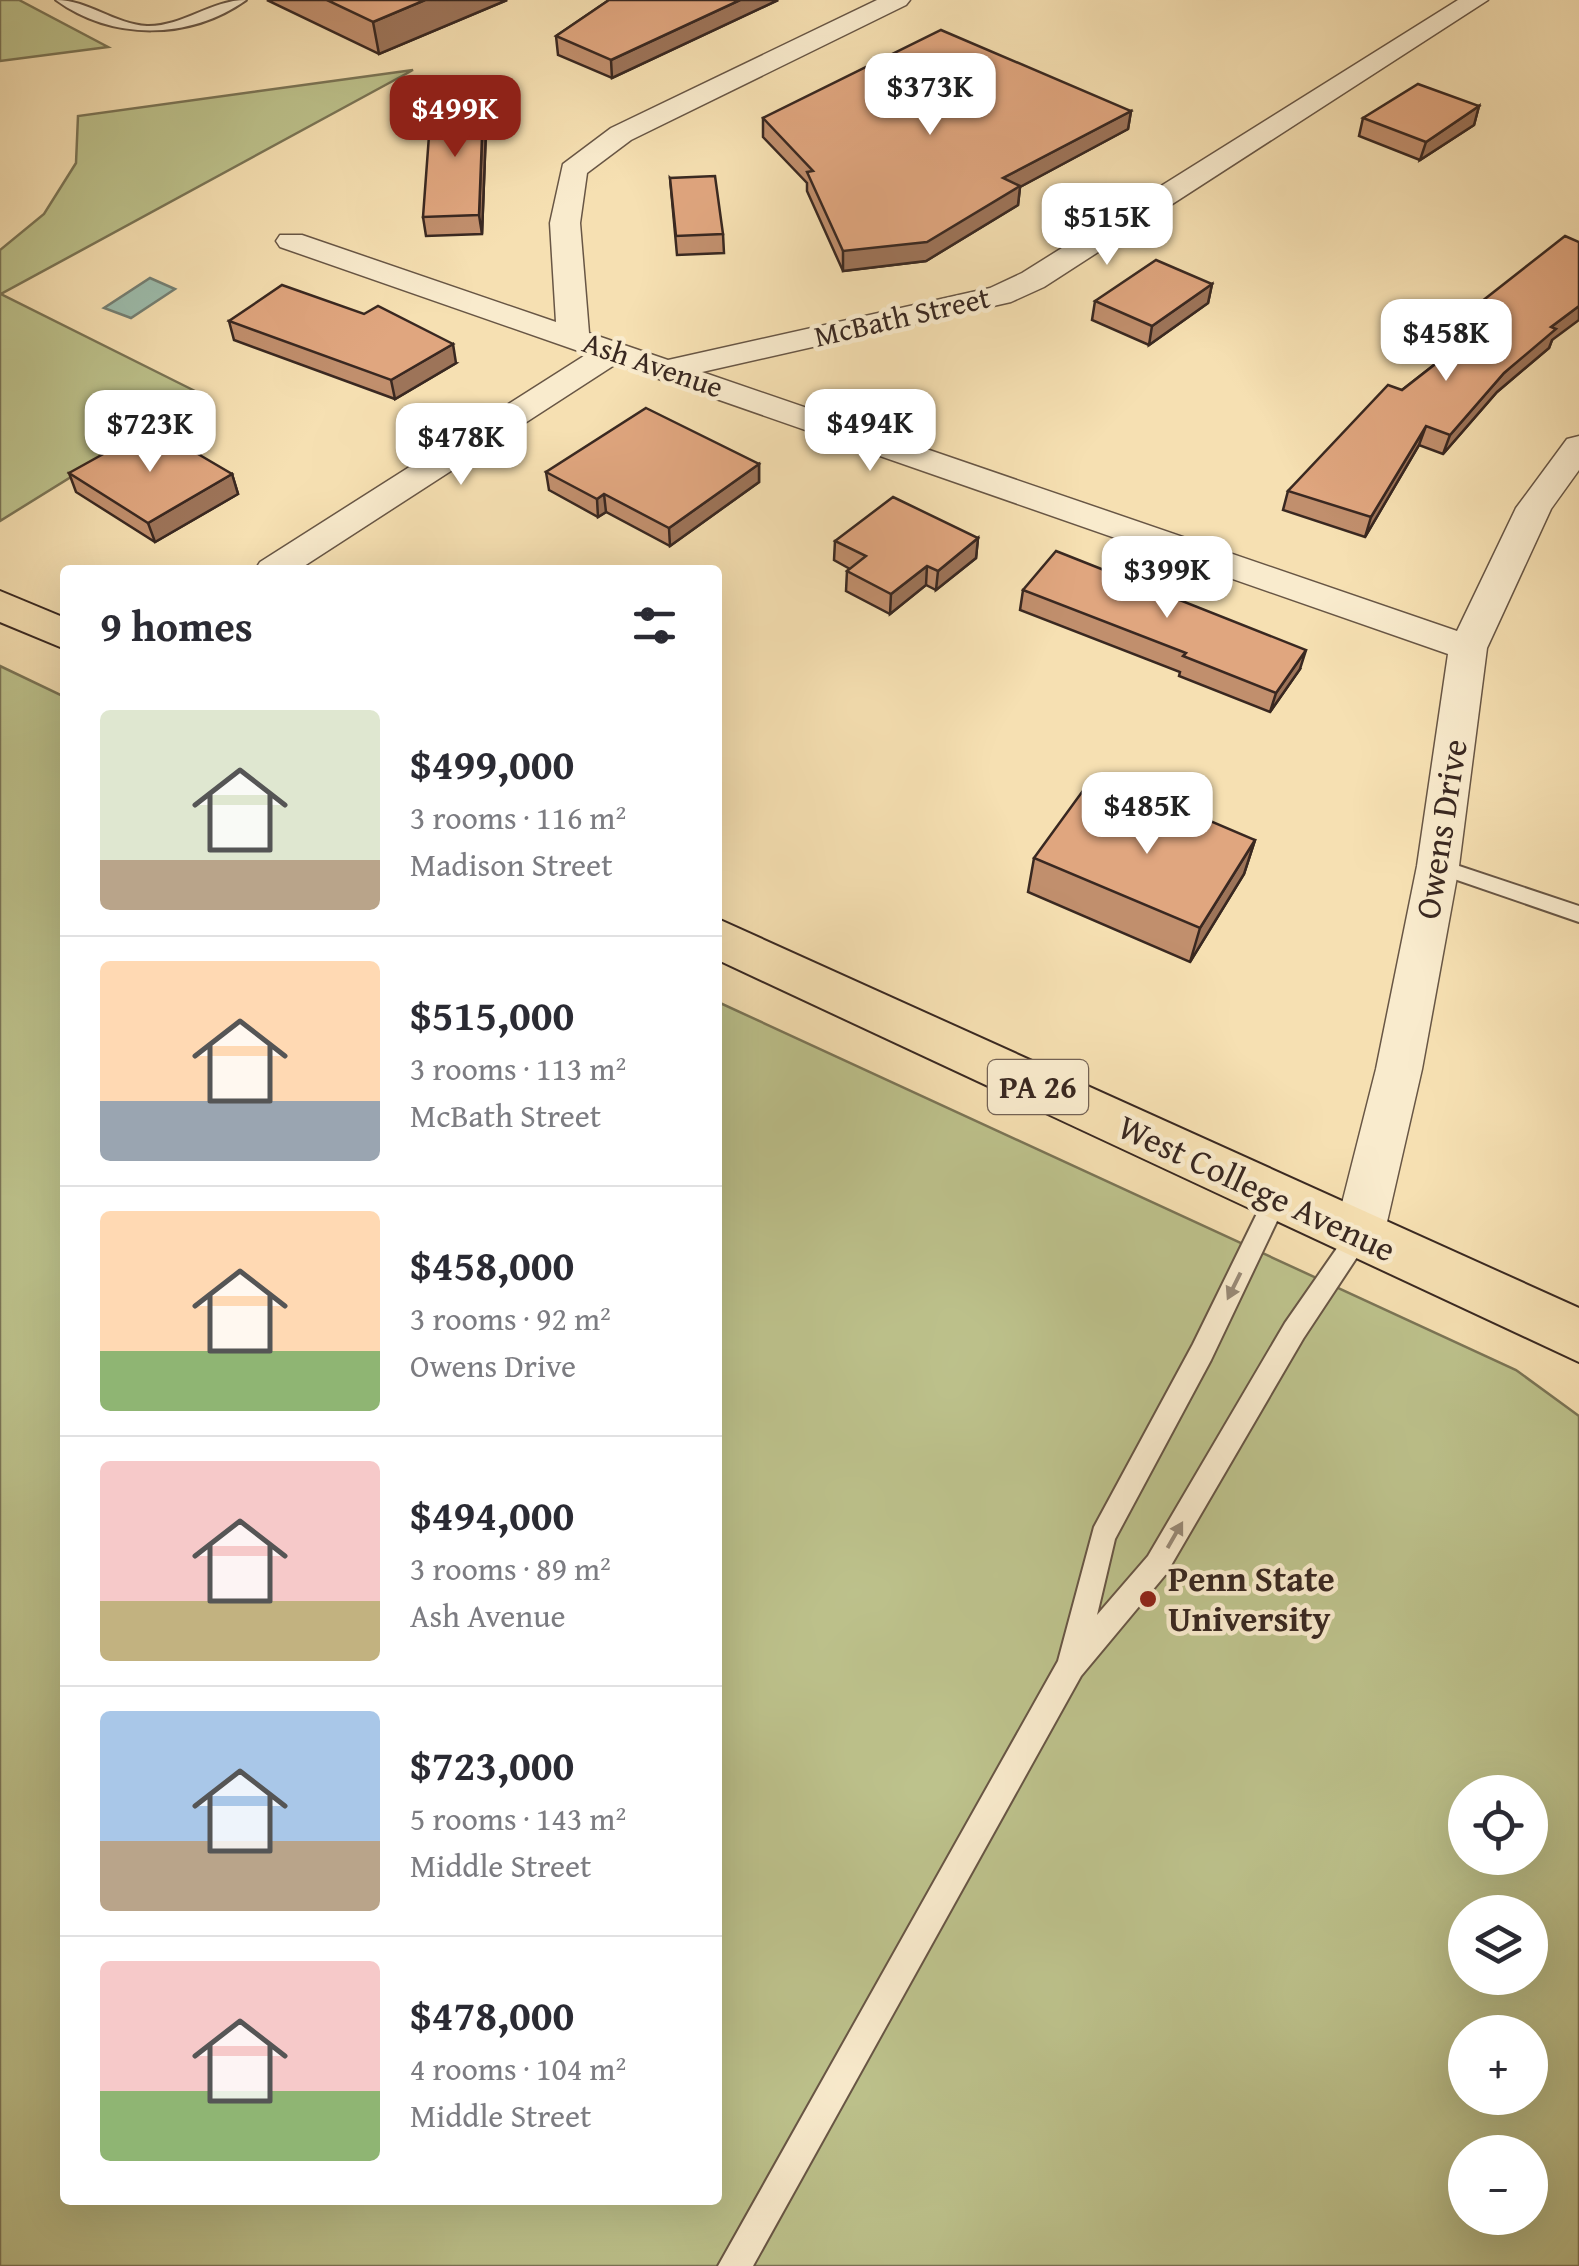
<!DOCTYPE html>
<html lang="en">
<head>
<meta charset="utf-8">
<style>
	body { margin:0; font-family:"Gentium Book Plus",serif; background:#f2f2f3; color:#2b2b33; height:100vh; display:flex; flex-direction:column; font-size:38px; white-space:nowrap }
	* { box-sizing:border-box; margin:0 }
	p { font-size:32px; color:#7c7c81 }
	.icon { flex:none; width:55px; height:55px; fill:none; stroke:currentColor; stroke-width:2; stroke-linecap:round; stroke-linejoin:round }
	.map { position:relative; flex:1; overflow:hidden }
	.panel { position:absolute; left:60px; top:565px; width:662px; height:1640px; display:flex; flex-direction:column; background:#fff; border-radius:10px; box-shadow:0 10px 40px #0002 }
	.panel>* { flex:none }
	.fabs { position:absolute; left:1448px; top:1775px; display:grid; gap:20px }
	.fabs a { display:grid; place-items:center; width:100px; height:100px; border-radius:50%; background:#fff; box-shadow:0 10px 40px #0002; font-size:50px }
	.price { position:absolute; translate:-50% -85px; padding:0 22px; border-radius:20px; background:#fff; color:#222; font-size:32px; line-height:65px; filter:drop-shadow(0 2px 5px #0008) }
	.price::after { content:''; position:absolute; left:50%; top:60px; width:30px; height:22px; margin-left:-15px; background:inherit; clip-path:polygon(0 0,100% 0,50% 100%) }
	.price.current { background:#8f2418; color:#fff }
	ul { padding:0; list-style:none }
	li { display:flex; align-items:center; gap:30px; height:250px; padding:0 40px }
	li+li { border-top:2px solid #e1e1e2 }
	li span { display:grid; place-items:center; flex:none; width:280px; height:200px; border-radius:10px; color:#555 }
	li>.icon { margin-inline-start:auto }
	span .icon { width:120px; height:120px; fill:#fffc; stroke-width:1 }
	li b { font-size:42px }
	h2 { display:flex; justify-content:space-between; align-items:center; height:120px; padding:0 40px; font-size:42px }
	.map>svg:first-child { display:block }
</style>
</head>
<body>
<div class="map">
<svg width="1579" height="2266" viewBox="0 0 1579 2266">
	<rect width="100%" height="100%" fill="#f6e0b2"/>
	<filter id="stains"><feTurbulence type="fractalNoise" baseFrequency=".002" numOctaves="4"/><feColorMatrix values="0 0 0 0 .2 0 0 0 0 .09 0 0 0 0 .02 0 0 0 .5 -.17"/></filter>
	<radialGradient id="worn" r=".72"><stop offset=".6" stop-color="#630" stop-opacity="0"/><stop offset="1" stop-color="#630" stop-opacity=".3"/></radialGradient>
	<!-- green -->
	<g fill="#bdc28c" stroke="#7b7556" stroke-width="2.5" fill-rule="evenodd">
		<polygon points="0,0 19,0 108,47 0,61"/>
		<polygon points="413,70 1,294 203,395 0,521 0,250 44,214 76,163 78,116"/>
		<path d="M 0,666 L 65,697 L 65,2200 L 718,2200 L 718,1002 L 1516,1370 L 1579,1416 L 1579,2266 L 0,2266 ZM 1465,1792 L 1530,1792 L 1530,1858 L 1465,1858 ZM 1465,1912 L 1530,1912 L 1530,1978 L 1465,1978 ZM 1465,2032 L 1530,2032 L 1530,2098 L 1465,2098 ZM 1465,2152 L 1530,2152 L 1530,2218 L 1465,2218 Z"/>
	</g>
	<!-- water -->
	<polygon fill="#9dbdad" stroke="#758175" stroke-width="2.5" points="150,278 175,289 131,318 104,308"/>
	<g fill="none" stroke-linecap="round" stroke-linejoin="round">
		<defs>
			<g id="lane">
				<path d="M 56,0 C 88,0 114,24 147,26 C 182,27 211,0 246,0 C 190,40 112,41 56,0 Z"/>
				<polygon points="1438,859 1579,906 1579,922 1431,871 1428,866 1431,861"/>
				<polygon points="1276,1188 1284,1191 1288,1198 1211,1360 1115,1539 1097,1615 1148,1556 1285,1323 1351,1228 1359,1225 1367,1228 1371,1235 1367,1242 1303,1339 1166,1574 1081,1676 753,2266 718,2266 1058,1661 1094,1527 1193,1344 1268,1191"/>
			</g>
			<polygon id="street" points="877,0 910,0 906,5 631,140 587,173 580,223 589,333 668,360 990,288 1022,273 1458,0 1488,0 1044,287 1011,302 702,372 1457,631 1516,508 1567,439 1579,436 1579,470 1551,509 1487,648 1459,866 1422,1069 1384,1235 1377,1250 1359,1256 1341,1250 1334,1235 1376,1069 1417,866 1448,654 616,364 298,570 255,570 260,562 587,354 280,247 276,241 280,235 302,235 556,322 550,223 563,164 611,128"/>
			<g id="primary">
				<polygon points="0,591 65,618 65,649 0,622"/>
				<polygon points="718,919 1579,1308 1579,1362 718,960"/>
			</g>
		</defs>
		<!-- lane casing -->
		<use href="#lane" stroke="#685645" stroke-width="4"/>
		<!-- street casing -->
		<use href="#street" stroke="#685645" stroke-width="3"/>
		<!-- primary casing -->
		<use href="#primary" stroke="#392821" stroke-width="4"/>
		<!-- lane -->
		<use href="#lane" fill="#f9ebcd" fill-rule="evenodd"/>
		<!-- street -->
		<use href="#street" fill="#f9ebcd" fill-rule="evenodd"/>
		<!-- primary -->
		<use href="#primary" fill="#f6e0b2" fill-rule="evenodd"/>
	</g>
	<!-- wall -->
	<g fill="#c18f6d" stroke="#392821" stroke-width="2.5">
		<polygon points="267,0 507,0 379,54"/>
		<polygon points="609,0 778,0 612,78 558,55 556,36"/>
		<polygon points="484,85 487,103 482,234 426,236 423,217"/>
		<polygon points="1479,106 1474,125 1420,160 1359,136 1363,118"/>
		<polygon points="1131,111 1128,129 1020,187 1018,205 926,261 843,271 807,191 807,183 763,137 763,118"/>
		<polygon points="670,178 723,234 724,253 677,255"/>
		<polygon points="1212,284 1208,303 1149,345 1092,320 1095,301"/>
		<polygon points="1467,313 1552,340 1549,348 1497,392 1443,454 1419,445 1365,537 1283,510 1288,491 1402,390 1471,336 1461,332"/>
		<polygon points="229,321 456,363 395,399 234,340"/>
		<polygon points="759,464 759,482 670,546 606,512 598,517 549,490 546,472"/>
		<polygon points="69,473 232,474 238,494 155,542 76,492"/>
		<polygon points="978,538 976,558 936,590 926,585 890,614 846,591 847,571 850,569 834,560 835,541"/>
		<polygon points="1023,590 1300,669 1270,712 1179,676 1180,672 1020,610"/>
		<polygon points="1182,833 1255,840 1244,874 1190,962 1028,892 1034,858"/>
	</g>
	<!-- shaded-wall -->
	<g fill="#9d7459" stroke="#392821" stroke-width="2.5">
		<polygon points="425,0 507,0 379,54 373,22"/>
		<polygon points="740,0 778,0 612,78 611,60"/>
		<polygon points="484,85 487,103 482,234 479,215"/>
		<polygon points="1479,106 1474,125 1420,160 1426,142"/>
		<polygon points="1131,111 1128,129 1020,187 1018,205 926,261 843,271 843,251 1003,178"/>
		<polygon points="1212,284 1208,303 1149,345 1152,326"/>
		<polygon points="1579,306 1579,320 1552,340 1549,348 1497,392 1443,454 1450,435 1504,373 1551,327"/>
		<polygon points="453,344 456,363 395,399 391,380"/>
		<polygon points="1426,426 1419,445 1365,537 1371,517"/>
		<polygon points="759,464 759,482 670,546 669,528"/>
		<polygon points="232,474 238,494 155,542 148,523"/>
		<polygon points="604,494 606,512 598,517 597,499"/>
		<polygon points="978,538 976,558 936,590 938,571"/>
		<polygon points="927,566 926,585 890,614 891,594"/>
		<polygon points="1306,650 1300,669 1270,712 1276,693"/>
		<polygon points="1255,840 1244,874 1190,962 1200,928"/>
	</g>
	<!-- building -->
	<g fill="#e0a67f" stroke="#392821" stroke-width="2.5">
		<polygon points="327,0 425,0 373,22"/>
		<polygon points="609,0 740,0 611,60 556,36"/>
		<polygon points="941,30 1131,111 1003,178 1020,186 927,242 843,251 807,172 813,171 763,118"/>
		<polygon points="1418,84 1479,106 1426,142 1363,118"/>
		<polygon points="484,85 479,215 423,217 430,122"/>
		<polygon points="715,176 723,234 676,236 670,178"/>
		<polygon points="1565,236 1579,242 1579,306 1551,327 1556,329 1504,373 1450,435 1426,426 1371,517 1288,491 1388,385 1402,390 1489,322 1467,313"/>
		<polygon points="1156,260 1212,284 1152,326 1095,301"/>
		<polygon points="282,285 364,314 378,306 453,344 391,380 229,321"/>
		<polygon points="646,408 759,464 669,528 604,494 597,499 546,472"/>
		<polygon points="152,427 232,474 148,523 69,473"/>
		<polygon points="893,497 978,538 938,571 927,566 891,594 847,571 866,556 835,541"/>
		<polygon points="1056,551 1306,650 1276,693 1183,656 1186,653 1023,590"/>
		<polygon points="1082,792 1182,833 1194,814 1255,840 1200,928 1034,858"/>
	</g>
	<!-- one-way arrows -->
	<defs><path id="oneway-solid" d="M-6-.8H1V-3.2L6.5 0L1 3.2V.8H-6Z" transform="scale(2.5)"/></defs>
	<g fill="#998a77">
		<use href="#oneway-solid" transform="translate(1234 1286) rotate(116)"/>
		<use href="#oneway-solid" transform="translate(1175 1535) rotate(-60)"/>
	</g>
	<!-- markers -->
	<circle fill="#8f2418" stroke="#f9ebcd" stroke-width="4" cx="1148" cy="1599" r="10"/>
	<g text-anchor="middle" stroke-width="9" stroke-linejoin="round" paint-order="stroke">
		<!-- far-street labels -->
		<g font-size="30" fill="#392821" stroke="#f9ebcd">
			<text transform="translate(902 317) rotate(-13)" y="10">McBath Street</text>
			<text transform="translate(653 365) rotate(19)" y="10">Ash Avenue</text>
		</g>
		<!-- shield labels -->
		<rect fill="#f9ebcd" stroke="#736255" stroke-width="2.5" x="988" y="1060" width="100" height="54" rx="8"/>
		<g font-size="32" font-weight="bold" fill="#392821">
			<text x="1038" y="1098">PA 26</text>
		</g>
		<!-- street labels -->
		<g font-size="35" fill="#392821" stroke="#f9ebcd">
			<text transform="translate(1441 829) rotate(-81)" y="12">Owens Drive</text>
			<text transform="translate(1257 1188) rotate(25)" y="12">West College Avenue</text>
		</g>
		<!-- poi labels -->
		<g font-size="35" font-weight="bold" fill="#392821" stroke="#f9ebcd" text-anchor="start">
			<text x="1168" y="1591">Penn State<tspan x="1168" dy="40">University</tspan></text>
		</g>
	</g>
	<rect width="100%" height="100%" filter="url(#stains)"/>
	<rect width="100%" height="100%" fill="url(#worn)"/>
</svg>
<div class="fabs">
<a><svg class="icon" aria-label="locate" viewBox="0 0 24 24"><circle cx="12" cy="12" r="6"/><path d="M12 2v4M12 18v4M2 12h4M18 12h4"/></svg></a>
<a><svg class="icon" aria-label="layers" viewBox="0 0 24 24"><path d="M12 4l9 5-9 5-9-5zM3 14l9 5 9-5"/></svg></a>
<a>+</a>
<a>−</a>
</div>
<b class="price" style="left:930px;top:138px">$373K</b>
<b class="price current" style="left:455px;top:160px">$499K</b>
<b class="price" style="left:1107px;top:268px">$515K</b>
<b class="price" style="left:1446px;top:384px">$458K</b>
<b class="price" style="left:870px;top:474px">$494K</b>
<b class="price" style="left:150px;top:475px">$723K</b>
<b class="price" style="left:461px;top:488px">$478K</b>
<b class="price" style="left:1167px;top:621px">$399K</b>
<b class="price" style="left:1147px;top:857px">$485K</b>
<section class="panel">
<h2>9 homes<svg class="icon" aria-label="filters" viewBox="0 0 24 24"><path d="M4 7h16M4 17h16"/><circle cx="9" cy="7" r="2"/><circle cx="15" cy="17" r="2"/></svg></h2>
<ul>
<li><span style="background:linear-gradient(#dfe7d0 75%,#b9a48a 0)"><svg class="icon" aria-label="home" viewBox="0 0 24 24"><path d="M3 11l9-7 9 7M6 9v11h12V9"/></svg></span><div><b>$499,000</b><p>3 rooms · 116 m²</p><p>Madison Street</p></div></li>
<li><span style="background:linear-gradient(#ffd9b3 70%,#9aa5b1 0)"><svg class="icon" aria-label="home" viewBox="0 0 24 24"><path d="M3 11l9-7 9 7M6 9v11h12V9"/></svg></span><div><b>$515,000</b><p>3 rooms · 113 m²</p><p>McBath Street</p></div></li>
<li><span style="background:linear-gradient(#ffd9b3 70%,#8fb573 0)"><svg class="icon" aria-label="home" viewBox="0 0 24 24"><path d="M3 11l9-7 9 7M6 9v11h12V9"/></svg></span><div><b>$458,000</b><p>3 rooms · 92 m²</p><p>Owens Drive</p></div></li>
<li><span style="background:linear-gradient(#f6c9c9 70%,#c2b280 0)"><svg class="icon" aria-label="home" viewBox="0 0 24 24"><path d="M3 11l9-7 9 7M6 9v11h12V9"/></svg></span><div><b>$494,000</b><p>3 rooms · 89 m²</p><p>Ash Avenue</p></div></li>
<li><span style="background:linear-gradient(#a9c7e8 65%,#b9a48a 0)"><svg class="icon" aria-label="home" viewBox="0 0 24 24"><path d="M3 11l9-7 9 7M6 9v11h12V9"/></svg></span><div><b>$723,000</b><p>5 rooms · 143 m²</p><p>Middle Street</p></div></li>
<li><span style="background:linear-gradient(#f6c9c9 65%,#8fb573 0)"><svg class="icon" aria-label="home" viewBox="0 0 24 24"><path d="M3 11l9-7 9 7M6 9v11h12V9"/></svg></span><div><b>$478,000</b><p>4 rooms · 104 m²</p><p>Middle Street</p></div></li>
</ul>
</section>
</div>
</body>
</html>
